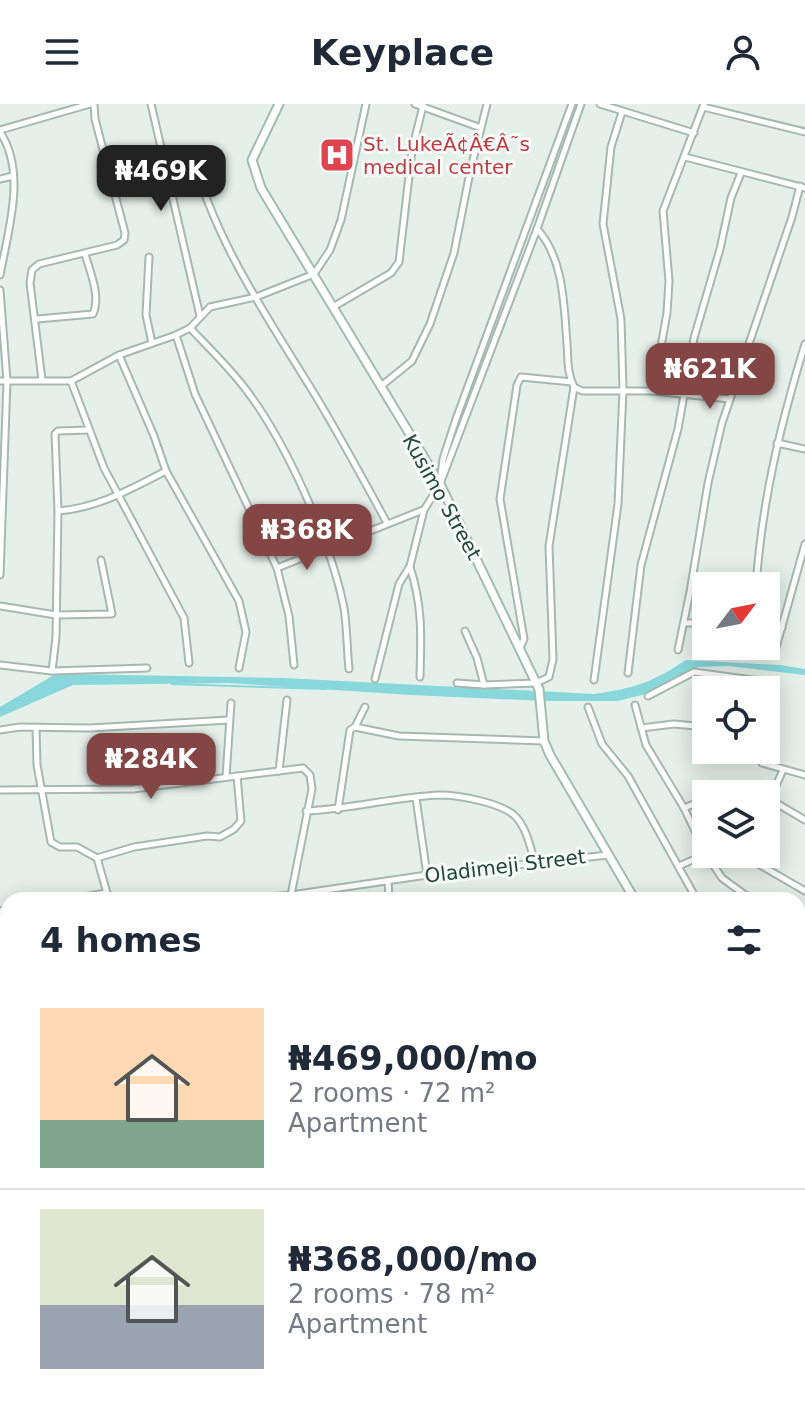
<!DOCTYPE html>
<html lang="en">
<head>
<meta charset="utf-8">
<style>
	body { margin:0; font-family:"DejaVu Sans",sans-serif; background:#f6f6f7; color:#1f2937; height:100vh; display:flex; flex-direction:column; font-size:30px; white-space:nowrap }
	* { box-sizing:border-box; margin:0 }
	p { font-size:26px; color:#747a83 }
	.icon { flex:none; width:44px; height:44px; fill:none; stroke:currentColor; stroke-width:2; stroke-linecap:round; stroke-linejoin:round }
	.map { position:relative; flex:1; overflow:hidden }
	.sheet { position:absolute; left:0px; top:788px; width:806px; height:514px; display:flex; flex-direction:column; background:#fff; border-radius:24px 24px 0 0; box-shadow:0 4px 20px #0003 }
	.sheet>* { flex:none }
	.needle { width:52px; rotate:58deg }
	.buttons { position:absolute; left:692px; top:468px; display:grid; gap:16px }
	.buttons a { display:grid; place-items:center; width:88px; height:88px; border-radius:0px; background:#fff; box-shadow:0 4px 20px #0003; font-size:40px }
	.price { position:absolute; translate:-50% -68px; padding:0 18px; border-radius:16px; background:#844644; color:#fff; font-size:26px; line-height:52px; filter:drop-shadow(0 2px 4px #0008) }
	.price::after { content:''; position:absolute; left:50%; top:48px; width:24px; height:18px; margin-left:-12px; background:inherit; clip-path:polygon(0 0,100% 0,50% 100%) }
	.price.on { background:#222; color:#fff }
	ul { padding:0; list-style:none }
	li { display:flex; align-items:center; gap:24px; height:200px; padding:0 40px }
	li+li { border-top:2px solid #e0e1e3 }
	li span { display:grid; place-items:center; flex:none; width:224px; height:160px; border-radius:0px; color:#555 }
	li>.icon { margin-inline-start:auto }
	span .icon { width:96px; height:96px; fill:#fffc; stroke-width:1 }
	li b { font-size:34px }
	h2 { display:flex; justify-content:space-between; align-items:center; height:96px; padding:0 40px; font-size:34px }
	header { display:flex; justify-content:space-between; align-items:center; height:104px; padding:0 40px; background:#fff; font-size:36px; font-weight:800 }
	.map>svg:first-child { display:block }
</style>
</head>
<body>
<header><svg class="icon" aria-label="menu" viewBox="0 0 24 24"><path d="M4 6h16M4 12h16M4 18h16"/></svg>Keyplace<svg class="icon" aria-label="person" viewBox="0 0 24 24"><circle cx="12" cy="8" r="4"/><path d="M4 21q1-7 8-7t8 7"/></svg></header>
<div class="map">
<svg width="805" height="1301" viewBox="0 0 805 1301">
	<rect width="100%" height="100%" fill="#e5f0ea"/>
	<!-- water -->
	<path fill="#87d7db" d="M 686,556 L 780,561 L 805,565 L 805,571 L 728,562 L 699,563 L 642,591 L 617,597 L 546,597 L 411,591 L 228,579 L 73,581 L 0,613 L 0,603 L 54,571 L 71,570 L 284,574 L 594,590 C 635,584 651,579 686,556 Z"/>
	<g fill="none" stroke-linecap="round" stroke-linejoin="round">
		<!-- stream -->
		<polyline stroke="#87d7db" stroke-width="2" points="172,580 326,585"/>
		<defs>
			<g id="street">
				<polyline points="151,0 200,212"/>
				<polyline points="415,0 481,24"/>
				<polyline points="600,0 694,29"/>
				<polyline points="703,3 805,28"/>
				<polyline points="0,26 90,0"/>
				<path d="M 0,28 C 27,68 8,127 0,171"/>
				<path d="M 192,48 C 213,134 266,211 312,286 C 339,330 363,375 387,419"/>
				<polyline points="685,53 805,84"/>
				<polyline points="0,75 13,72"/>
				<polyline points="149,153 146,211 152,239"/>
				<polyline points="0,186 7,277 0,471"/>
				<polyline points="333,203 391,169 399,158 412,46 423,2"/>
				<path d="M 37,215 L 93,210 C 101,192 90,168 85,150"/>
				<path d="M 190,224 C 209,244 230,264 247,287 C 287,340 331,439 344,504 C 347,523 347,545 349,565"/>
				<polyline points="176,231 195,290 277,464 289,512 294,561"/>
				<polyline points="119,251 154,332 166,367 239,497 246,528 239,564"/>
				<polyline points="42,276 30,179 32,166 39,160 117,141 124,136 125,129 95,15 94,0"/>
				<polyline points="0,277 71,277 119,251 176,231 190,224 210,203 256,193 314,170 330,146 341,116 366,0"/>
				<polyline points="71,277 104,364 184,514 189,559"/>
				<polyline points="380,283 412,257 430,220 454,149 470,68 487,0"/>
				<polyline points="574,283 582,287 653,287 729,295"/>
				<polyline points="653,287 667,209 669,177 663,107 704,0"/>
				<polyline points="777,339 805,345"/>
				<polyline points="441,371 443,355 456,315 572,0"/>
				<path d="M 58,407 C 98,404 131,385 166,367"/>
				<path d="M 410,463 C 423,503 421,533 420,573"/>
				<polyline points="277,464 423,406"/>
				<path d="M 756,482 C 762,397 780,322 805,240"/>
				<polyline points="0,502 56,511 112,510 101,456"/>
				<polyline points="684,519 706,519"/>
				<polyline points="766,522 782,524"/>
				<path d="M 465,527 L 477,554 L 484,581 L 536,579 L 549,573 L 553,555 L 549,442 L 574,283 C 567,269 568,255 567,240 C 564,202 564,154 537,125"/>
				<polyline points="751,542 751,546"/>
				<polyline points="520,544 524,535 500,395 517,281 521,273 572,278"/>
				<polyline points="678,546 690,488 708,379 722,319 792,113 800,82"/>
				<polyline points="775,547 805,440"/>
				<polyline points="0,561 52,567 147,564"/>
				<polyline points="52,567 56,533 58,407 55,330 58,327 89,326"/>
				<polyline points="628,569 641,461 678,325 694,234 720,145 731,94 741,69"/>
				<polyline points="375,575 399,480 410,462 424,406 440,380 537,125 581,0"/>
				<polyline points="594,576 618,400 623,286 621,215 603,120 611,43 622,8"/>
				<polyline points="457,579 484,581"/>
				<polyline points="648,592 694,568 767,578 771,585 766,607"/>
				<polyline points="635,601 646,641 684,704 706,750 722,774 752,796"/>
				<polyline points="588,603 602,640 628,672 697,796"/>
				<polyline points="355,623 399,632 544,637"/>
				<polyline points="36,624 37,661 51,738 60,743 77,743 97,754"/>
				<polyline points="641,624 674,620 706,623"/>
				<polyline points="0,626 20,623 90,624 229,616"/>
				<polyline points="759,646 758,653 762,659 805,671"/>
				<polyline points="279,667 287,596"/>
				<polyline points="226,673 231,599"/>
				<polyline points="0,686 133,685 303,664 310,671 312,685 291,791"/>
				<polyline points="718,690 741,684 759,690"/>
				<polyline points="766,693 805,716"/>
				<polyline points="416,694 427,771"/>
				<polyline points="770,695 783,666"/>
				<polyline points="684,704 706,695"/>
				<polyline points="338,706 350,626 355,623 365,603"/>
				<path d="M 306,707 C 351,705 395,693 440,691 C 459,691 503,699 516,713 C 527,725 530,743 535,758"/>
				<polyline points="741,750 805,787"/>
				<polyline points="97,754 134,743 207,732 220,733 234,725 241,717 237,672"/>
				<polyline points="97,754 109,796"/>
				<polyline points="712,758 723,750"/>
				<polyline points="679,762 706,750"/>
				<polyline points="388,777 389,796"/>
				<polyline points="66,796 106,789"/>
				<polyline points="164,796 189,794 239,796 291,791 427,771 608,751"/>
				<polyline points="0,807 8,805"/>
				<polyline points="798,828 805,833"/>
				<polyline points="0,874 8,873"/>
				<polyline points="798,918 805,911"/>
				<polyline points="0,939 8,938"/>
				<polyline points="798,950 805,958"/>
				<polyline points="798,1004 805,1017"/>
				<polyline points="0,1012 8,1011"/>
				<polyline points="0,1078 8,1077"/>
				<polyline points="798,1126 805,1120"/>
				<polyline points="0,1127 8,1126"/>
				<polyline points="0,1207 8,1202"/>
				<polyline points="798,1239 805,1250"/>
				<polyline points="0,1283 8,1277"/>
				<polyline points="163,1294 163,1301"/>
				<polyline points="505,1294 510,1301"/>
				<polyline points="703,1294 708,1301"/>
				<polyline points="765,1294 769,1301"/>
				<polyline points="43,1301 43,1294"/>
				<polyline points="74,1301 103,1299"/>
				<polyline points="193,1301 211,1299 218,1294"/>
			</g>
			<g id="secondary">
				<polyline points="279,0 252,56 261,84 440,380 539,585 544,637 550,651 635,796"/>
				<polyline points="798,1133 805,1145"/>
			</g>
		</defs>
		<!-- street casing -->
		<use href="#street" stroke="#a6b9b1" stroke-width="9"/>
		<!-- secondary casing -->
		<use href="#secondary" stroke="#a2bdb0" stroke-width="11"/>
		<!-- street -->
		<use href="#street" stroke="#fff" stroke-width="5"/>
		<!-- secondary -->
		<use href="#secondary" stroke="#fff" stroke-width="7"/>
	</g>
	<!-- icons -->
	<defs>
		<symbol id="hospital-square" viewBox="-11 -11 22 22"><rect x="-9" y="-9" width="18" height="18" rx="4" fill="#e0444e" stroke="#f6fbf8"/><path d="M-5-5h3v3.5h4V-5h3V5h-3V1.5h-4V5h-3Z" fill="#fff"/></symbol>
	</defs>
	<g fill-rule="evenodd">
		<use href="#hospital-square" x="317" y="31" width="40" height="40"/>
	</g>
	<g text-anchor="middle" stroke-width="6" stroke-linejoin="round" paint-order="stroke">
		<!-- health labels -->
		<g font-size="20" fill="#be3a42" stroke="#f6fbf8" text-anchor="start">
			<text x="363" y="47">St. LukeÃ¢Â€Â˜s<tspan x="363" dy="23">medical center</tspan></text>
		</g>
		<!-- street labels -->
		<g font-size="20" fill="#214537" stroke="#f6fbf8">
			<text transform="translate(442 393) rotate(61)" y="7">Kusimo Street</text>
			<text transform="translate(505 762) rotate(-7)" y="7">Oladimeji Street</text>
		</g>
	</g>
</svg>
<div class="buttons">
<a><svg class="needle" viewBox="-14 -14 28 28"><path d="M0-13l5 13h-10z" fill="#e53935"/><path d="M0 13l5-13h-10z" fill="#747a83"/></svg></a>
<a><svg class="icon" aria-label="locate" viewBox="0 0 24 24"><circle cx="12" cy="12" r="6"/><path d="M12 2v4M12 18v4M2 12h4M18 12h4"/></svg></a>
<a><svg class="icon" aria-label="layers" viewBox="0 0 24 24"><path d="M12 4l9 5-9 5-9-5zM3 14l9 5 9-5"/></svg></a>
</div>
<b class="price on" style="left:161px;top:109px">₦469K</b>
<b class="price" style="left:710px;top:307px">₦621K</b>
<b class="price" style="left:307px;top:468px">₦368K</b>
<b class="price" style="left:151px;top:697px">₦284K</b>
<section class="sheet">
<h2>4 homes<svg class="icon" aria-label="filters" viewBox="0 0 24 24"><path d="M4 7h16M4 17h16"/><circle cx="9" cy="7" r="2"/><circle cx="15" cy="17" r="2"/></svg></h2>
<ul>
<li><span style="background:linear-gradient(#ffd9b3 70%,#7fa58c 0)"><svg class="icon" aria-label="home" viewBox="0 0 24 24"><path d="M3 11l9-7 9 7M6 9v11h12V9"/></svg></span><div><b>₦469,000/mo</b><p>2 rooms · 72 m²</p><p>Apartment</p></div></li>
<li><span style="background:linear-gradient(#dfe7d0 60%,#9aa5b1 0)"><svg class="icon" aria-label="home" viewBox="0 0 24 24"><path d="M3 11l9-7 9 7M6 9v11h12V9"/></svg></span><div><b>₦368,000/mo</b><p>2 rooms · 78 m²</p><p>Apartment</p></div></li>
</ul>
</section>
</div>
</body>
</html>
